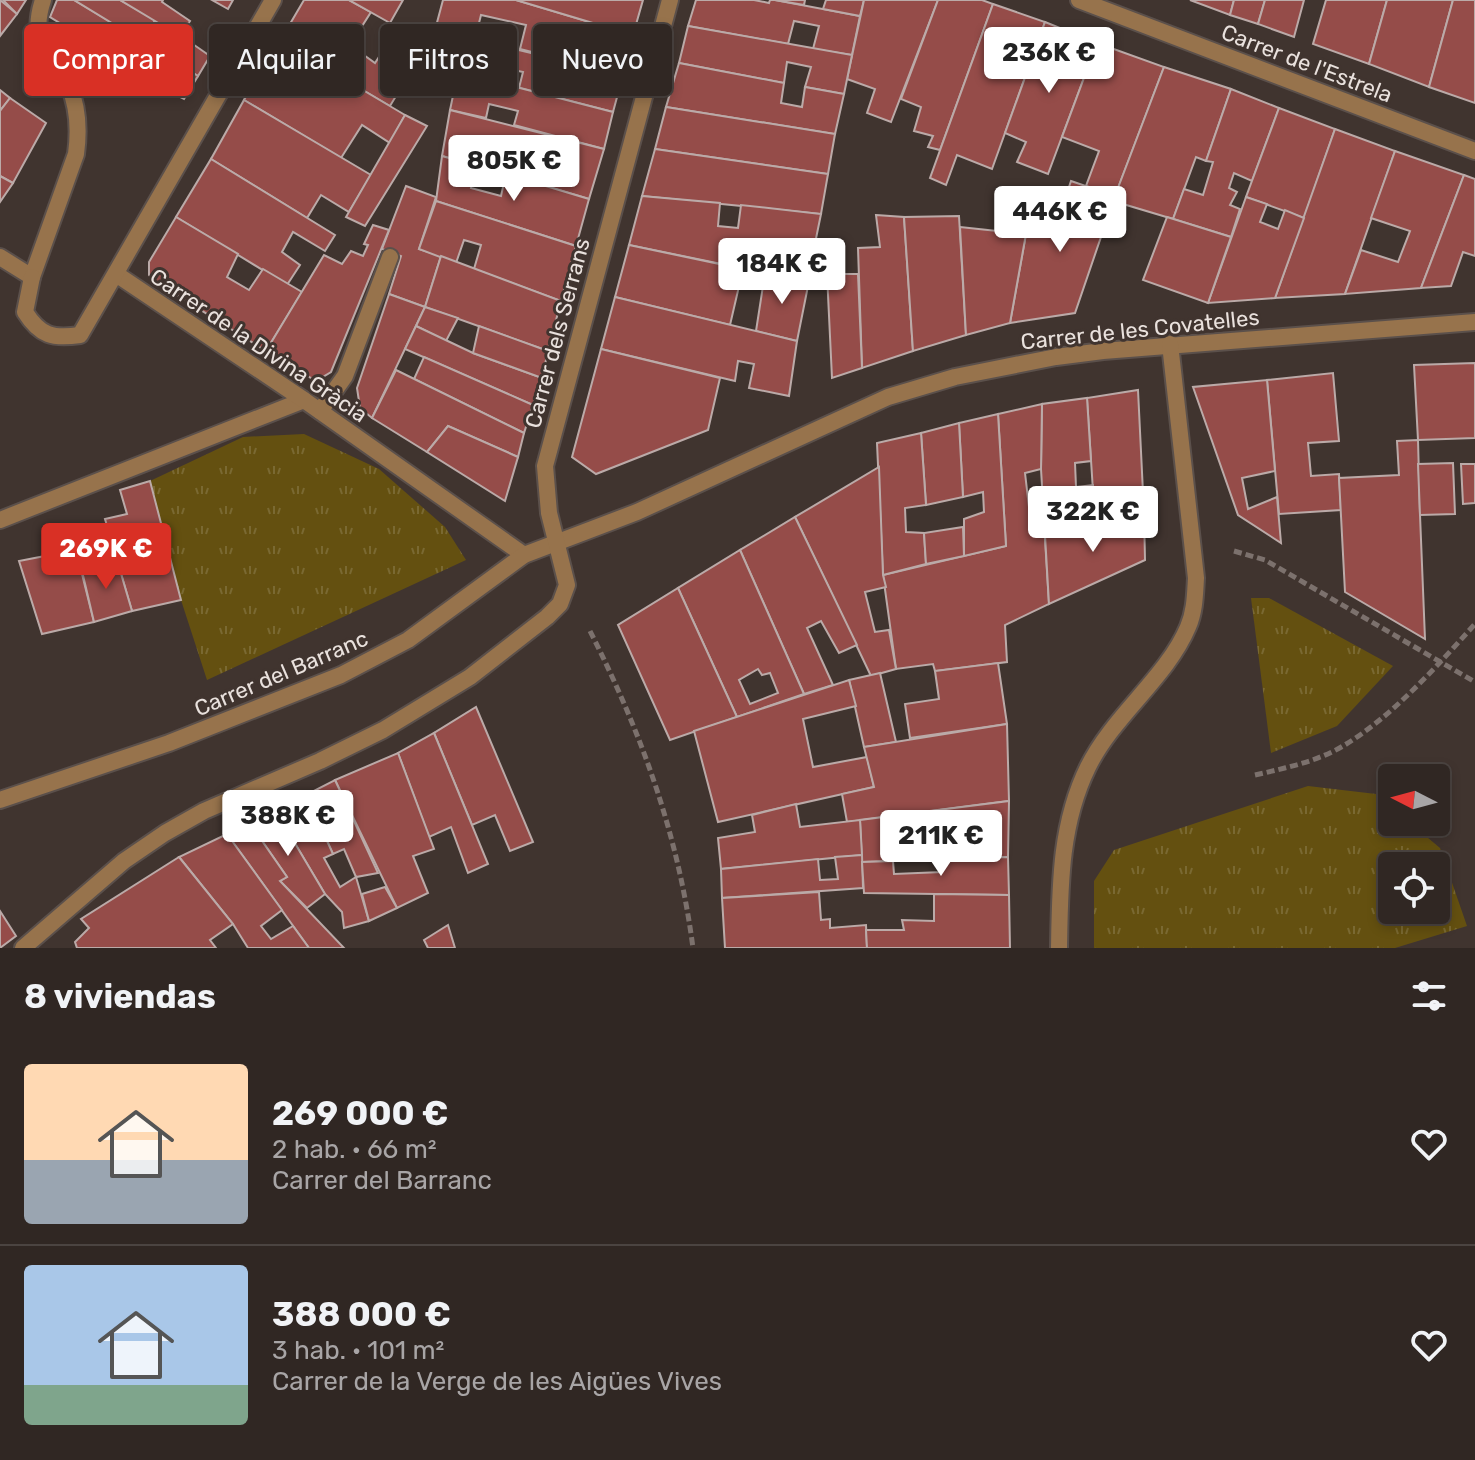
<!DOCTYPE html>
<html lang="es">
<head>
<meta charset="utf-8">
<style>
	body { margin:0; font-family:Rubik,sans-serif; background:#382f2b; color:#f1f3f6; height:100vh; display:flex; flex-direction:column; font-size:30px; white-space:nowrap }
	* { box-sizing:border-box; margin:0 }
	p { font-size:26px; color:#a8a5a6 }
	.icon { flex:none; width:44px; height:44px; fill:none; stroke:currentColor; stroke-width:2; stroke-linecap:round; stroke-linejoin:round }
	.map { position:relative; height:948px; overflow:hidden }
	.side { display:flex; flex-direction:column; background:#302723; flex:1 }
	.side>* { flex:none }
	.top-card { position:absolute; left:24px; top:24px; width:800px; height:72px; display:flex; gap:16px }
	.needle { width:52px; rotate:276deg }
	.buttons { position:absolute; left:1378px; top:764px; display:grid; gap:16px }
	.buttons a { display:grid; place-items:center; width:72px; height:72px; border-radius:8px; background:#302723; box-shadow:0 4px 12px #0003,0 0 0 2px #4b4441; font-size:40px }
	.price { position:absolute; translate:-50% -68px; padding:0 18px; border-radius:8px; background:#fff; color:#222; font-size:26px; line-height:52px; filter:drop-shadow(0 2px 4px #0008) }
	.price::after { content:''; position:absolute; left:50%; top:48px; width:24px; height:18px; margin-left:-12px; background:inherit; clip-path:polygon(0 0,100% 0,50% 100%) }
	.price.active { background:#d93025; color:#fff }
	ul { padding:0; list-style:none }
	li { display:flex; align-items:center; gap:24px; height:200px; padding:0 24px }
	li+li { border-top:2px solid #4b4441 }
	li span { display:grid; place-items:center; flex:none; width:224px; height:160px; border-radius:8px; color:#555 }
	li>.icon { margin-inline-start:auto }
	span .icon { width:96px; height:96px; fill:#fffc; stroke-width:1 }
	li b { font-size:34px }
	h2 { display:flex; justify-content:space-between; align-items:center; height:96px; padding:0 24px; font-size:34px }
	.tag { padding:0 28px; border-radius:8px; background:#302723; box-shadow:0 4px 12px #0003,0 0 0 2px #4b4441; font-size:28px; line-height:72px }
	.tag.active { background:#d93025; color:#fff }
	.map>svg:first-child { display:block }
</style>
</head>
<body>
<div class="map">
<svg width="1475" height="948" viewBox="0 0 1475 948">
	<defs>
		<pattern id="park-tufts" width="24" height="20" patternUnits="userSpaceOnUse" patternTransform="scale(2)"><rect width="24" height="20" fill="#645010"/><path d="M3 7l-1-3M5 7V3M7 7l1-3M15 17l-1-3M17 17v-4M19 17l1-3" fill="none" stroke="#7a6932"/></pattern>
	</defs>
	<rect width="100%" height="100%" fill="#40342f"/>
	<!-- park -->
	<g fill="url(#park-tufts)" fill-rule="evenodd">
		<polygon points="304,434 379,469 445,527 466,560 207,680 181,600 150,481 243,437"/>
		<polygon points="1251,598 1269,598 1393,666 1337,726 1271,753"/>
		<path d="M 1308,786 L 1376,794 L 1392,808 L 1392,822 L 1409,822 L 1440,848 L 1467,926 L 1395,948 L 1094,948 L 1094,881 L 1114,850 ZM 1436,866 L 1436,910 L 1392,910 L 1392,866 Z"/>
	</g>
	<!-- building -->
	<g fill="#954c49" stroke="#bbaaa8" stroke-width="2" fill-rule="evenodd">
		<polygon points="0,0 17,14 0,36"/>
		<polygon points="3,0 26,0 17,14"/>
		<polygon points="57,0 74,0 161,52 145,75 50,17"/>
		<polygon points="74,0 120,0 155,20 143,42"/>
		<polygon points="120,0 163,0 162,2 190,21 180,36"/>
		<polygon points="212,0 233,0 228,9"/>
		<polygon points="304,0 349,0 371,12 350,45 375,63 397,29 427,45 390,106 280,41"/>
		<polygon points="349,0 403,0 390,23"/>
		<polygon points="443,0 516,0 633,35 623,75 520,49 526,25 481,15 475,39 435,30"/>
		<polygon points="516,0 643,0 633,35"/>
		<polygon points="696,0 754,0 769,3 770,0 775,0 860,16 852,55 813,49 819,26 794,21 788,44 688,26"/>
		<polygon points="775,0 805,0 804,5"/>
		<polygon points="826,0 864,0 860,16 823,9"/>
		<polygon points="864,0 938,0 891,122 867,113 875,89 847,79"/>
		<polygon points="938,0 982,0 993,4 940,150 928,147 933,136 914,131 921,107 901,99"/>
		<polygon points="1190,0 1234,0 1230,15"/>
		<polygon points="1234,0 1265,0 1258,24 1230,15"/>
		<polygon points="1265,0 1304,0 1294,37 1258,24"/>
		<polygon points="1326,0 1387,0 1369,64 1313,44"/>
		<polygon points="1387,0 1453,0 1429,87 1369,64"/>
		<polygon points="1453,0 1475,0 1475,103 1429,87"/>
		<polygon points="993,4 1045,22 992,169 957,155 946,185 930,178"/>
		<polygon points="1045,22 1097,43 1048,174 1017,162 1026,142 1005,133"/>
		<polygon points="688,26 852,55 844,94 805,87 811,67 787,62 784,83 679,63"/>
		<polygon points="435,30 623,75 613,112 519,88 523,72 496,66 493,81 458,72 460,66 422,43"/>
		<polygon points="174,31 210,56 198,76 158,51"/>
		<polygon points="280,41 405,115 390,143 362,125 341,158 244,100"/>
		<polygon points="1097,43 1164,67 1115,196 1086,186 1099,151 1062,137"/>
		<polygon points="171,60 198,76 184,99 157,85"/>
		<polygon points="679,63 784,83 781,103 802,107 805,87 844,94 835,134 666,107"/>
		<polygon points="1164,67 1231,89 1206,161 1196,157 1173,219 1113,201"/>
		<polygon points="458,72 613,112 604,149 514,125 518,111 489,104 486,118 450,110"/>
		<polygon points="1231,89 1279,108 1252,181 1234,173 1229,188 1237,192 1230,205 1240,209 1231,237 1173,219 1184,189 1203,195 1213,162 1206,161"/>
		<polygon points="0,90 10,98 0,111"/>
		<polygon points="10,98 46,123 13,183 0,176 0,111"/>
		<polygon points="244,100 371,175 349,212 321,195 307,218 211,159"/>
		<polygon points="666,107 835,134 828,174 655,149"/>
		<polygon points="1279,108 1335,129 1304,218 1246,197"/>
		<polygon points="450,110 604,149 589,199 501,173 506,158 481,151 477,166 442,156"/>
		<polygon points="405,115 427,126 365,226 346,217"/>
		<polygon points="1335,129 1395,151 1345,294 1275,298"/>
		<polygon points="655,149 828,174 821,214 642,196"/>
		<polygon points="1395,151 1464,175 1421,288 1345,294 1361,250 1398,262 1410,231 1371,218"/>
		<polygon points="442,156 477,166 471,188 501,196 506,174 589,199 576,246 436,201"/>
		<polygon points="211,159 335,235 325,251 293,232 282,252 300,265 287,285 176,217"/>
		<polygon points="1464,175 1475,179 1475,256 1463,252 1451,286 1421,288"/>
		<polygon points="0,176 13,183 0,202"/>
		<polygon points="1071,181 1115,196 1075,313 1010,323 1026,234 1039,199 1062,208"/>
		<polygon points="406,186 436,197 419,249 441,256 425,307 389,294 401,256 382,249"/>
		<polygon points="642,196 720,203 718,226 738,228 741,205 821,214 812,258 788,257 785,277 629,245"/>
		<polygon points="1246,197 1267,204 1260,222 1278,229 1285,210 1304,218 1275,298 1208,303"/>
		<polygon points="436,201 576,246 561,301 474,269 481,245 464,240 456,263 419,249"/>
		<polygon points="876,215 904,217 913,351 862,368 858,248 880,247"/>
		<polygon points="959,216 966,335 913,351 904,217"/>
		<polygon points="176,217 238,254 227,277 249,290 263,269 302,292 266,351 153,280 149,275 149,262"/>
		<polygon points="1167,217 1231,237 1208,303 1143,280"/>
		<polygon points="373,225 389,230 331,372 316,381 266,351 324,255 342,264 351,251 363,256 368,245 364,244"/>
		<polygon points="960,227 1026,234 1010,323 966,335"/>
		<polygon points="629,245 743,269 730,325 615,297"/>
		<polygon points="441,256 561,301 548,351 425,307"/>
		<polygon points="765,273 809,281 797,341 756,331"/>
		<polygon points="827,274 858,274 862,368 832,378"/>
		<polygon points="389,294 425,307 372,418 360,408 357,388"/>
		<polygon points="615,297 797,341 789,396 749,388 754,364 738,361 735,381 601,349"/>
		<polygon points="425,307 458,318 446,341 416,326"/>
		<polygon points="416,326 473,353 542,378 533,405 405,349"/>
		<polygon points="479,326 548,351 542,378 473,353"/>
		<polygon points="601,349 720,378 708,430 596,474 572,457"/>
		<polygon points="424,357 533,405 524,433 414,379"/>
		<polygon points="1475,363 1475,438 1418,440 1414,365"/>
		<polygon points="396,370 524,433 518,457 448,426 427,452 372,418"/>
		<polygon points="1333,373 1339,441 1308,443 1311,476 1339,474 1341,510 1279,514 1267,380"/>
		<polygon points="1267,380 1275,471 1242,478 1248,509 1277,497 1281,543 1238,515 1193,387"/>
		<polygon points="1138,390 1144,513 1095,522 1087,398"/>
		<polygon points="1087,398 1091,461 1075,463 1076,487 1093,485 1095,522 1045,535 1041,469 1042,404"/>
		<polygon points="1042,404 1041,469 1025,473 1029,507 1043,506 1049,604 1005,625 1007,662 935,671 933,664 896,669 883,575 1006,546 998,414"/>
		<polygon points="998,414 1006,546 964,556 964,519 984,512 983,492 963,497 959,423"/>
		<polygon points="959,423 963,497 926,505 921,433"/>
		<polygon points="448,426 518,457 505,501 427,452"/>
		<polygon points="921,433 926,505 905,508 906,532 924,533 926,564 883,575 877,443"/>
		<polygon points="1418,440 1420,515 1425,639 1345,592 1339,478 1399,475 1397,441"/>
		<polygon points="1453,463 1455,514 1420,515 1418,464"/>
		<polygon points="1461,464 1475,464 1475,503 1463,504"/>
		<polygon points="879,467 883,575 886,587 865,592 875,632 889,630 896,669 871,676 795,517"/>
		<polygon points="150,481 181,600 132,611 105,519 127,514 120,490"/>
		<polygon points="1144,513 1145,560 1049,604 1045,535"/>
		<polygon points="795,517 857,645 839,653 821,621 807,628 833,685 804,694 740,550"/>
		<polygon points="963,527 964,556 926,564 924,533"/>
		<polygon points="76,550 94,622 42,634 19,561"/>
		<path d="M 740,550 L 804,694 L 737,717 L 678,588 ZM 758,669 L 762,675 L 770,673 L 778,693 L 750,704 L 739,680 Z"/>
		<polygon points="117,560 132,611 94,622 82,571"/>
		<polygon points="678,588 737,717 670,740 618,625"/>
		<polygon points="998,663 1007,724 910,738 905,704 939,699 935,671"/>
		<polygon points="880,673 896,742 864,747 849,680"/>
		<polygon points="849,680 856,706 803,719 813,767 867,757 874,787 718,822 694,731"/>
		<polygon points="476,707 533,842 510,851 495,815 472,825 434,733"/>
		<polygon points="1007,724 1009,801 847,822 842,794 874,787 864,747"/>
		<polygon points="434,733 488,864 468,873 451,827 429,837 398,753"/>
		<polygon points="398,753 434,849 413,856 428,893 397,908 335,780"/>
		<polygon points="335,780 378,873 356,877 344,849 333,854 306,795"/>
		<polygon points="306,795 333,854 324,858 340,887 356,877 369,921 344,928 342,912 325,894 274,808"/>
		<polygon points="1009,801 1008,857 862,862 860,820"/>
		<polygon points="796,804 800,827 860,820 862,855 721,869 718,838 755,832 752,815"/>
		<polygon points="274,808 325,894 307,908 280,881 287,877 249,822"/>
		<polygon points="249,822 287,877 280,881 344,948 309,948 227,834"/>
		<polygon points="227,834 282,910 261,926 271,939 293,926 309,948 248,948 233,924 179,857"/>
		<polygon points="862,855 863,888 722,898 721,869 818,859 820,880 838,879 835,857"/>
		<polygon points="179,857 233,924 210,940 216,948 77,948 75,942 89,928 81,919"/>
		<polygon points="1008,857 1009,895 864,893 862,862 893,861 894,874 942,872 941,860"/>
		<polygon points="385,887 397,908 369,921 362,894"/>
		<polygon points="819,892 821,920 830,919 830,928 866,925 867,948 725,948 722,898"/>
		<polygon points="934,894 1009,895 1010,948 867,948 866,930 904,930 902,920 934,921"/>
		<polygon points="0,911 16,936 0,948"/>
		<polygon points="448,925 455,948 428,948 424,940"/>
	</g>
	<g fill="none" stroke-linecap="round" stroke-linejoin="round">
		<defs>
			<g id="lane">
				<path d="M 0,257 L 32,277 L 76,154 C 79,132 78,107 69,86 C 53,50 28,46 43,0"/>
				<polyline points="320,411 345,376 390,257"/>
				<polyline points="0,520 304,400"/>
			</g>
			<g id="street">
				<polyline points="1079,0 1475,151"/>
				<polyline points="116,274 304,400 524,555"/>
				<path d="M 32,277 L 25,312 C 40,336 53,339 80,335 L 273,0"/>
				<polyline points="0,800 169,743 341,675 408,640 524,555 637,512 888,397 955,377 1056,357 1103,351 1475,322"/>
				<polyline points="23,948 124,861 165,833 204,811 320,761 383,730 470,677 547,617 560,604 567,585 549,513 545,466 670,0"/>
				<path d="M 1059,948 C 1060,886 1060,824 1088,767 C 1113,716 1167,677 1188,627 C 1195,611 1195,594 1196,578 L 1170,344"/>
			</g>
		</defs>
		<!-- lane casing -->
		<use href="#lane" stroke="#5b504b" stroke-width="20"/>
		<!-- street casing -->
		<use href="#street" stroke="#5b504b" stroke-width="20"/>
		<!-- path -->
		<g stroke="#7c716d" stroke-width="5" stroke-dasharray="8 4" stroke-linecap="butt">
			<polyline points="1234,551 1265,560 1475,682"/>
			<path d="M 590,631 C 642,734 678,834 693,948"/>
			<path d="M 1255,775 C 1285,768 1316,762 1343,746 C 1392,717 1437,666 1475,624"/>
		</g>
		<!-- lane -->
		<use href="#lane" stroke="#97734c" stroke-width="16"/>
		<!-- street -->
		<use href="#street" stroke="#97734c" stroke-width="16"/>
	</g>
	<g text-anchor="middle" stroke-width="6" stroke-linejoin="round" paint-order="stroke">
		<!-- street labels -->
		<g font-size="22" fill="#e9e1dd" stroke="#40342f">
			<text transform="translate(1307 63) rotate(21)" y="8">Carrer de l'Estrela</text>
			<text transform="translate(1140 329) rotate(-6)" y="8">Carrer de les Covatelles</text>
			<text transform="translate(557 333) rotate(-75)" y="8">Carrer dels Serrans</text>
			<text transform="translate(259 345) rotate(34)" y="8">Carrer de la Divina Gràcia</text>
			<text transform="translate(281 673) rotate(-23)" y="8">Carrer del Barranc</text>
		</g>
	</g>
</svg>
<div class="buttons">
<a><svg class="needle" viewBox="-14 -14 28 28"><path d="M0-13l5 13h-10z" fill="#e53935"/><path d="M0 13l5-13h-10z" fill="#a8a5a6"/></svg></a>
<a><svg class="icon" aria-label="locate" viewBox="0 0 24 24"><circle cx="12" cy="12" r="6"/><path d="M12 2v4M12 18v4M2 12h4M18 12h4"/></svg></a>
</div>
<b class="price" style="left:1049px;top:95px">236K €</b>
<b class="price" style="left:514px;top:203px">805K €</b>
<b class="price" style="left:1060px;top:254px">446K €</b>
<b class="price" style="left:782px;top:306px">184K €</b>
<b class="price" style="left:1093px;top:554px">322K €</b>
<b class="price active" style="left:106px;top:591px">269K €</b>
<b class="price" style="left:288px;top:858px">388K €</b>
<b class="price" style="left:941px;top:878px">211K €</b>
<div class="top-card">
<a class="tag active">Comprar</a>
<a class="tag">Alquilar</a>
<a class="tag">Filtros</a>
<a class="tag">Nuevo</a>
</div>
</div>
<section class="side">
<h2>8 viviendas<svg class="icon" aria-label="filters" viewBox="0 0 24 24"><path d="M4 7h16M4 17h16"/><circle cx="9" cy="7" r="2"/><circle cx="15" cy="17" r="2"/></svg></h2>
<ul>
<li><span style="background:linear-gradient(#ffd9b3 60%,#9aa5b1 0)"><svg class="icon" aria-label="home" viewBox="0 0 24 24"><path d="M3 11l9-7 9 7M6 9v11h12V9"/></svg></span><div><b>269 000 €</b><p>2 hab. · 66 m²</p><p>Carrer del Barranc</p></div><svg class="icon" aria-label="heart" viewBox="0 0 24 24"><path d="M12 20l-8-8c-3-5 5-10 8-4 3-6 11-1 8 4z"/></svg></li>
<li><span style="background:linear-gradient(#a9c7e8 75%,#7fa58c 0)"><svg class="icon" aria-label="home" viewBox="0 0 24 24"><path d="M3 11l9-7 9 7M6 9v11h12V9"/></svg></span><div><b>388 000 €</b><p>3 hab. · 101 m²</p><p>Carrer de la Verge de les Aigües Vives</p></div><svg class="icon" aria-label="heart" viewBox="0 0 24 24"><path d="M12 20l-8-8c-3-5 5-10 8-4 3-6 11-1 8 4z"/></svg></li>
</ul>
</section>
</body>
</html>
